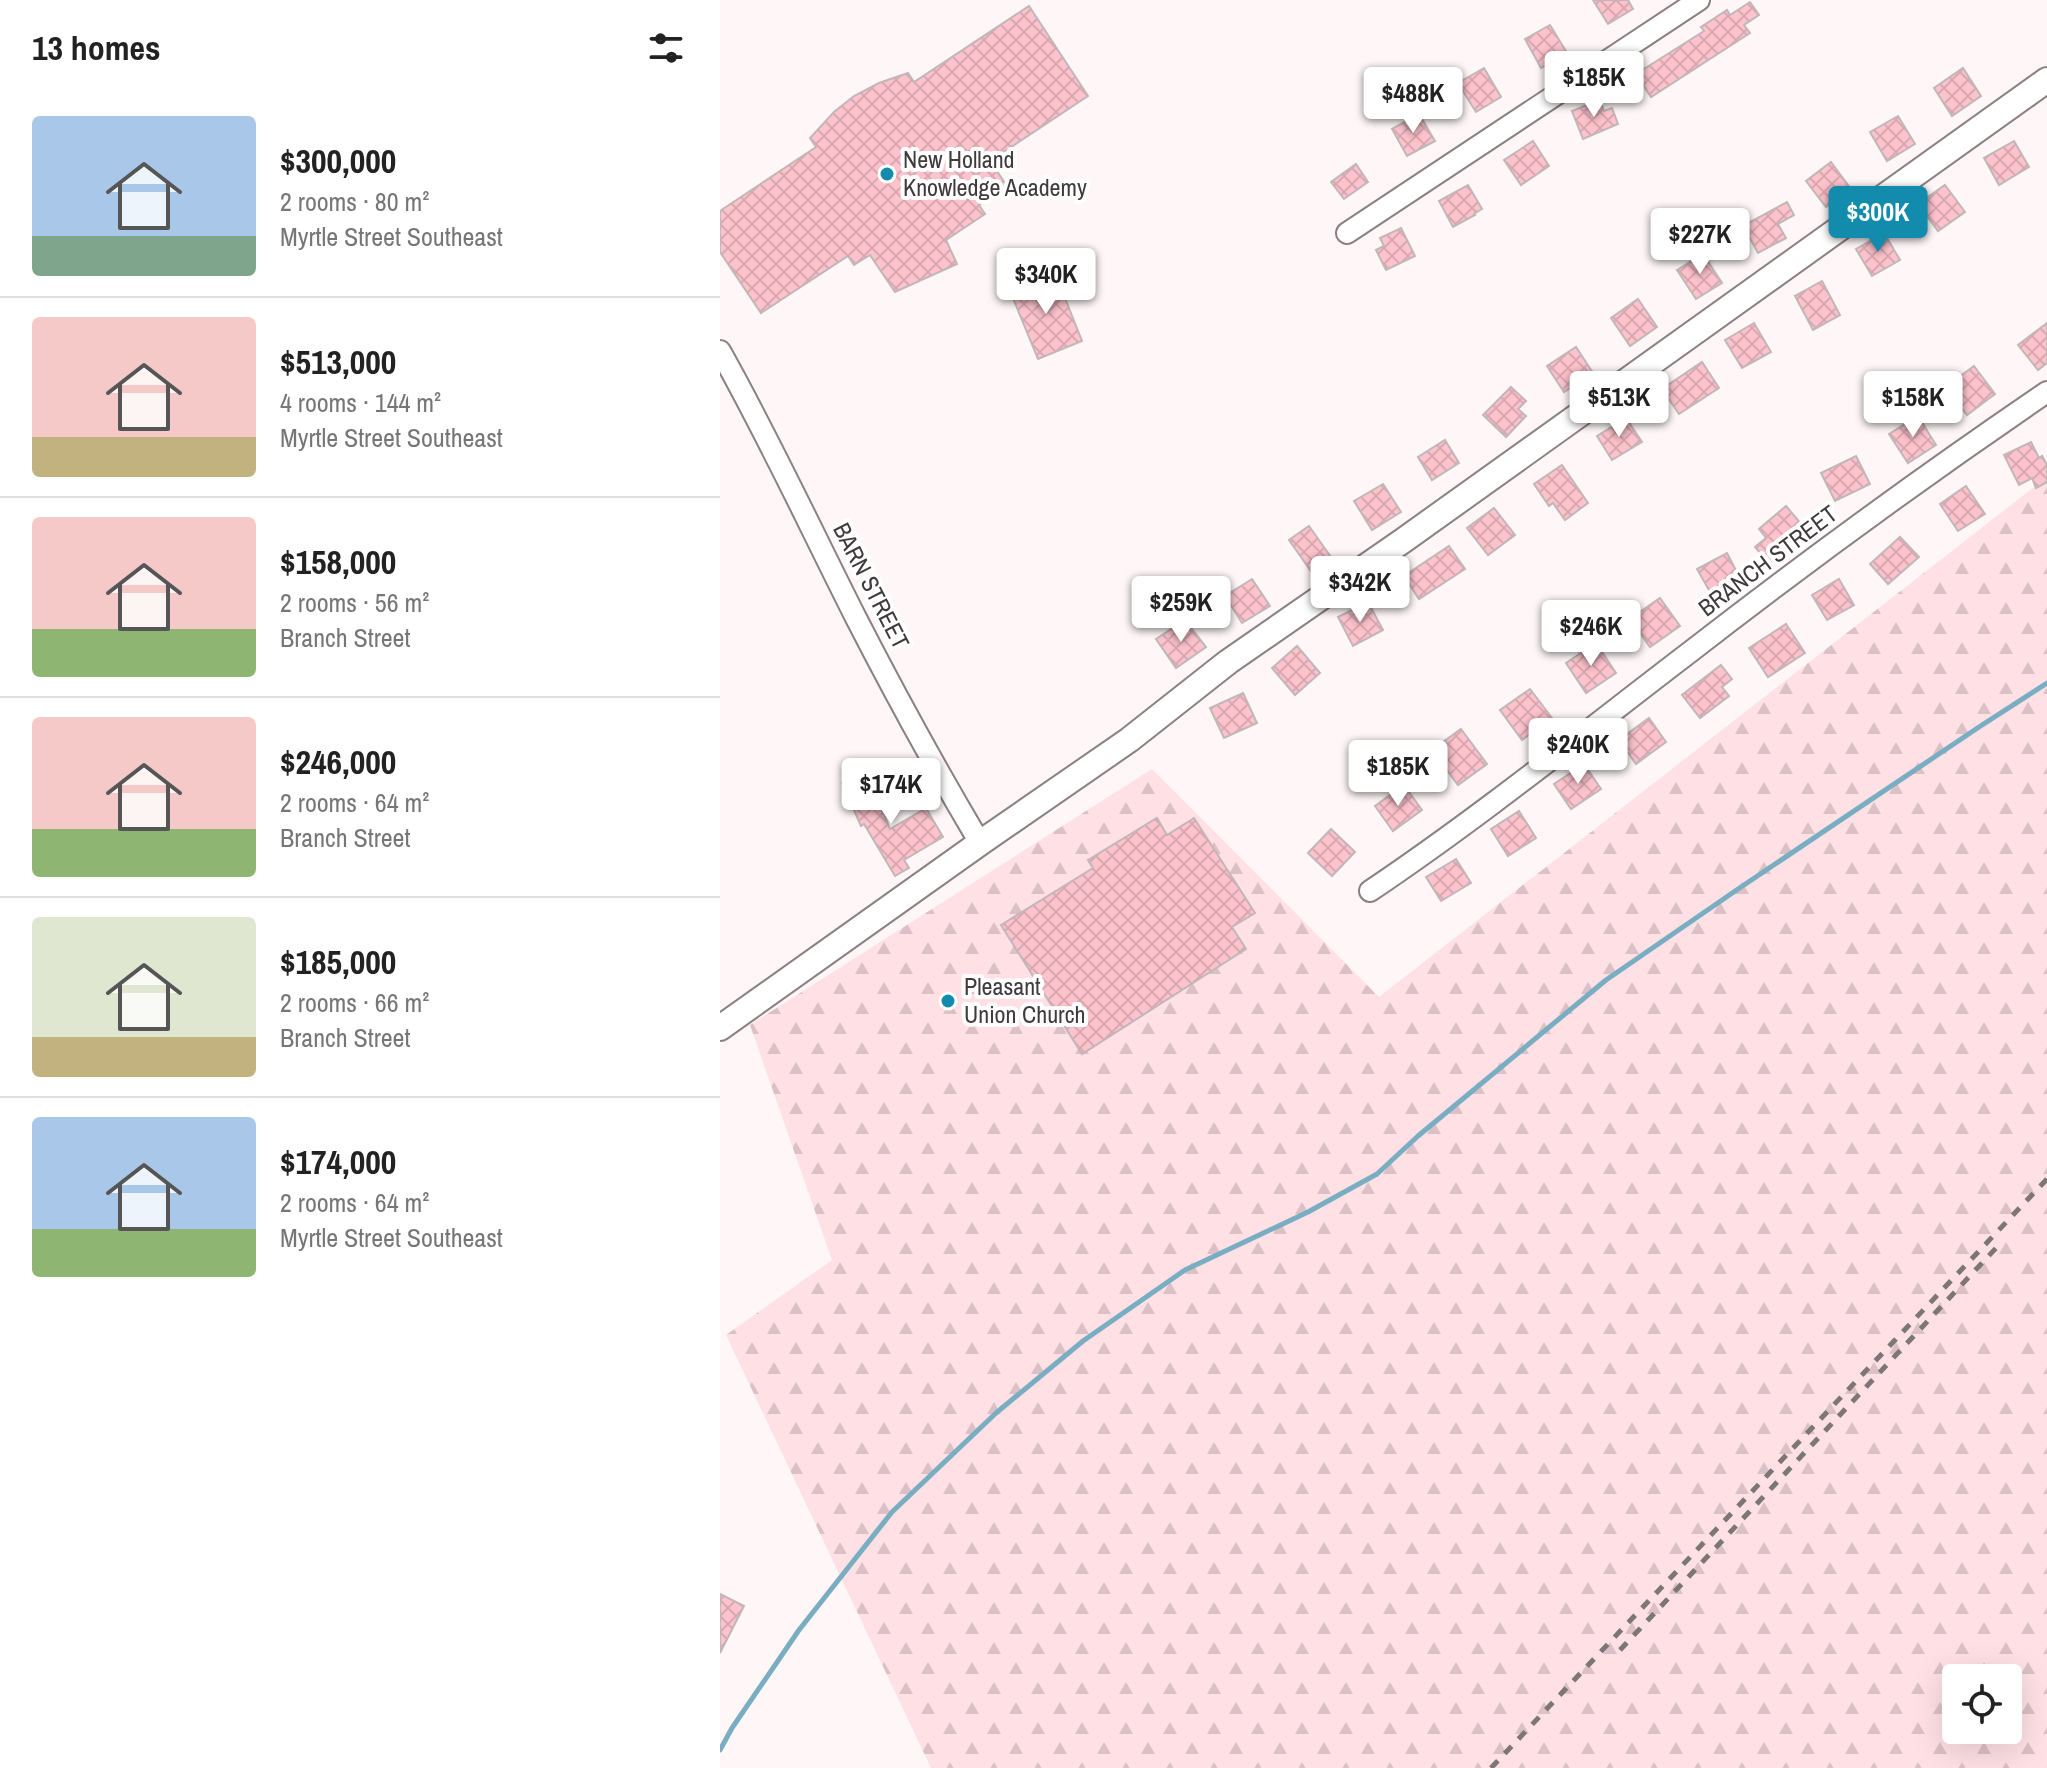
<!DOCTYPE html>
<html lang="en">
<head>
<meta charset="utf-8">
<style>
	body { margin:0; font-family:"Archivo Narrow",sans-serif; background:#f2f2f2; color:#222; height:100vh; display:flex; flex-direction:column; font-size:30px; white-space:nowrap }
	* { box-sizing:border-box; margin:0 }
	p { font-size:26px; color:#767676 }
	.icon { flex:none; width:44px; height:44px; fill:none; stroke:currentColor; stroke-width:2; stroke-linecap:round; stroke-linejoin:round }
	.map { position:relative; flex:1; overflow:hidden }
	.panel { display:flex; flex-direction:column; background:#fff; width:720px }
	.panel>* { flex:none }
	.tools { position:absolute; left:1222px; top:1664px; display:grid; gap:16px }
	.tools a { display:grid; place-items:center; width:80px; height:80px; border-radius:8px; background:#fff; box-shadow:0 8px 32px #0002; font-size:40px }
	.price { position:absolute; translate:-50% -68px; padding:0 18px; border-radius:8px; background:#fff; color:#222; font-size:26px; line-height:52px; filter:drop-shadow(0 2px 4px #0008) }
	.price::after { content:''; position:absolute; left:50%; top:48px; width:24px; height:18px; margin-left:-12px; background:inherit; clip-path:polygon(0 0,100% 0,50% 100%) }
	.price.on { background:#128bad; color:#fff }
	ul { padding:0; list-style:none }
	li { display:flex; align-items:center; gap:24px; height:200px; padding:0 32px }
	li+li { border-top:2px solid #e0e0e0 }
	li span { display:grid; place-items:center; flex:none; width:224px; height:160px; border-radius:8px; color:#555 }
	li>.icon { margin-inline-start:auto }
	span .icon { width:96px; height:96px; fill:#fffc; stroke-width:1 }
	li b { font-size:34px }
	h2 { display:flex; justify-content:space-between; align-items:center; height:96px; padding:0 32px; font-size:34px }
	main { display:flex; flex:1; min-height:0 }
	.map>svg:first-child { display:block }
</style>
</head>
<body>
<main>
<section class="panel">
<h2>13 homes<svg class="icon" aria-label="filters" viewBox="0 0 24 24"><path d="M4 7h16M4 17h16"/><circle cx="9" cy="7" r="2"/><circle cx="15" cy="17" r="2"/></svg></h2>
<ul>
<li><span style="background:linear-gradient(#a9c7e8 75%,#7fa58c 0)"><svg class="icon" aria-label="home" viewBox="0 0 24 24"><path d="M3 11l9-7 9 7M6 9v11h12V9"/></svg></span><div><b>$300,000</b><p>2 rooms · 80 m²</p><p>Myrtle Street Southeast</p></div></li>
<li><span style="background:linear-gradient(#f6c9c9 75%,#c2b280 0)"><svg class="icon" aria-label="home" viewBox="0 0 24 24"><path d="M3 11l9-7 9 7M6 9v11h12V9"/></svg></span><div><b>$513,000</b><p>4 rooms · 144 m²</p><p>Myrtle Street Southeast</p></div></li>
<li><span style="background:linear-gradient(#f6c9c9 70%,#8fb573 0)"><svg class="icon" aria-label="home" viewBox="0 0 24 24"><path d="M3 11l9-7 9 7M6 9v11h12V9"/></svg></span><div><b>$158,000</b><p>2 rooms · 56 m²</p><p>Branch Street</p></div></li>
<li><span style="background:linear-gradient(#f6c9c9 70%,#8fb573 0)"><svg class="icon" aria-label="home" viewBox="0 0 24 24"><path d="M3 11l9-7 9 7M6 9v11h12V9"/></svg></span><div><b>$246,000</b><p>2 rooms · 64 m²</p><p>Branch Street</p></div></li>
<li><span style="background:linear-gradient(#dfe7d0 75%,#c2b280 0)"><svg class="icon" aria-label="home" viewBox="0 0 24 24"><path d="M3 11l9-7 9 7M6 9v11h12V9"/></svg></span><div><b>$185,000</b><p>2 rooms · 66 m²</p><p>Branch Street</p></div></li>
<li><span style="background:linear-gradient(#a9c7e8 70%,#8fb573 0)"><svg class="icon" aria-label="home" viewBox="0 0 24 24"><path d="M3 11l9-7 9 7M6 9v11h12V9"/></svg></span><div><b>$174,000</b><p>2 rooms · 64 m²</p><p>Myrtle Street Southeast</p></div></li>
</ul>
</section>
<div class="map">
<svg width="1327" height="1768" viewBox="0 0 1327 1768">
	<defs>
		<pattern id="forest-firs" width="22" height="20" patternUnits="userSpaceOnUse" patternTransform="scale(2)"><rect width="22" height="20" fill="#fee0e5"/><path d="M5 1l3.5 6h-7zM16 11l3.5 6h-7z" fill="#dbc1c5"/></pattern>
		<pattern id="building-cross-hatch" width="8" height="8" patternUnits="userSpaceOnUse" patternTransform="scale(2)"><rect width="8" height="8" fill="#fdc3cd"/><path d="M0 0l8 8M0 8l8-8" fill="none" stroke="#daa8b1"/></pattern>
	</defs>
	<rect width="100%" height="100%" fill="#fef6f7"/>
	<!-- forest -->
	<path fill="url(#forest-firs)" fill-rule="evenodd" d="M 1327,477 L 1327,1768 L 211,1768 L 6,1335 L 112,1260 L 30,1025 L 432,769 L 659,997 ZM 1236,1678 L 1288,1678 L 1288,1730 L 1236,1730 Z"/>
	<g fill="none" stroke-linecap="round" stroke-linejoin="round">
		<!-- stream -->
		<polyline stroke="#78adc2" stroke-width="5" points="0,1750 12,1728 79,1630 172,1512 276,1413 363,1341 465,1270 588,1212 657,1174 698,1136 886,980 1021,887 1259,727 1327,683"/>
	</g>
	<!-- building -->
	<g fill="url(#building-cross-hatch)" stroke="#c2b6b8" stroke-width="2">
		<polygon points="873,0 908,0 913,9 888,24"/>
		<polygon points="1030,2 1039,15 1024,25 1030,33 931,97 916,74 984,31 981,27 1007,10 1010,15"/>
		<polygon points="309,6 368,96 270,161 287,186 259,205 265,214 226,240 237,264 175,292 150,255 134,265 128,256 41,313 0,252 0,211 96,147 90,138 114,112 134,96 159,83 188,73 194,82"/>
		<polygon points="830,25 847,53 821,68 805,39"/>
		<polygon points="764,68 781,97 756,112 738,83"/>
		<polygon points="1243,68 1261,96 1232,116 1214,88"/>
		<polygon points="879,100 884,111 892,108 898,124 863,139 852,111"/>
		<polygon points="699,114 715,141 687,156 672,129"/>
		<polygon points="1178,116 1195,144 1167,161 1150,132"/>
		<polygon points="813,141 829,166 801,185 784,160"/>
		<polygon points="1294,141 1309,167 1279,185 1264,158"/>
		<polygon points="1111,162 1131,189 1106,207 1086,181"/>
		<polygon points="636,164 648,182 624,199 611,182"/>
		<polygon points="748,185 762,209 754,214 755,215 733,227 719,201"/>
		<polygon points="1225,185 1245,212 1218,231 1198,204"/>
		<polygon points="1067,202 1074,215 1058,224 1066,238 1038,253 1023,226"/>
		<polygon points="681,228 695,256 666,270 656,250 664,246 660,238"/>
		<polygon points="1164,233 1180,260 1152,276 1136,249"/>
		<polygon points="983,254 1002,283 976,299 957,270"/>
		<polygon points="335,273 362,341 318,359 290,291"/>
		<polygon points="1102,281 1120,315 1093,330 1075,296"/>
		<polygon points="918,299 937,327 910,346 891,318"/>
		<polygon points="1034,323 1051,352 1022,368 1005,340"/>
		<polygon points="1327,323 1327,363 1318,370 1298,345"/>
		<polygon points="856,347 873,373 844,392 827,366"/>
		<polygon points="982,362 999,388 959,414 942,389"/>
		<polygon points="1254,366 1275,394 1247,415 1226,387"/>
		<polygon points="791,387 806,401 798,409 806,416 786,437 763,415"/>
		<polygon points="1198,416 1216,445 1188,463 1169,434"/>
		<polygon points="906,418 922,442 892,460 877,436"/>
		<polygon points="725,440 739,463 712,480 698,457"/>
		<polygon points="1311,442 1319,458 1322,456 1327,465 1327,482 1316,488 1312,478 1299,485 1284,455"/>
		<polygon points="1136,456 1150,484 1115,501 1101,473"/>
		<polygon points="842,465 868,503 845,520 833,503 829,506 814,484"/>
		<polygon points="663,484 681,512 652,530 634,501"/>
		<polygon points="1246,486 1265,514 1238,531 1220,504"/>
		<polygon points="1066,506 1088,532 1049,564 1035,547 1046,538 1039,529"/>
		<polygon points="774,508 795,535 768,555 747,528"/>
		<polygon points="589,526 613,560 593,574 569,540"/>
		<polygon points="1180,537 1199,557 1168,584 1150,564"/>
		<polygon points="729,546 745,569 699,599 684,576"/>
		<polygon points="1007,553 1023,584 994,599 977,569"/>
		<polygon points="532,579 550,606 522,623 505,596"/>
		<polygon points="1119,579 1134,605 1107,620 1092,595"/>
		<polygon points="940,598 960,626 930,647 910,619"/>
		<polygon points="648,602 663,630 633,646 618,617"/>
		<polygon points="465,620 486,647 456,668 436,639"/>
		<polygon points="1066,624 1085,653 1048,677 1029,648"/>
		<polygon points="876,643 896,673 866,693 846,663"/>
		<polygon points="577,646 600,673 575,695 552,668"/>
		<polygon points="1001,665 1012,679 1002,687 1009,696 980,718 962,695"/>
		<polygon points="810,689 832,718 802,740 780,710"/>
		<polygon points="523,693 537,723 504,738 490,708"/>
		<polygon points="929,718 946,742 916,764 899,740"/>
		<polygon points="741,729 767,764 738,785 712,750"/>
		<polygon points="864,764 881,789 851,809 834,784"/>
		<polygon points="146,773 170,829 206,808 223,837 184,860 189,868 175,876 144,824 141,826 122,783"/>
		<polygon points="684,785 702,810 673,831 655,806"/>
		<polygon points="799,811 816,838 788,856 771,829"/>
		<polygon points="437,818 447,835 474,818 535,913 512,927 526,949 362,1054 281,925 373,868 368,860"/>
		<polygon points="611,829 635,852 612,876 588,853"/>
		<polygon points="736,859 751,883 721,901 706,877"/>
		<polygon points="0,1594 24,1606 0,1653"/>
	</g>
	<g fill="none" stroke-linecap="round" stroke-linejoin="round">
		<defs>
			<g id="minor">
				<polyline points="627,233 979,0"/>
				<path d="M 0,351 C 49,438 91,529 136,618 C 175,694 216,769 260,843"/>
				<path d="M 650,891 C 760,817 864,733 970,652 C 1086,562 1205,475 1327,392"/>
			</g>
			<polyline id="tertiary" points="0,1028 260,843 409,740 508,662 684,540 1327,80"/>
		</defs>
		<!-- minor casing -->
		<use href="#minor" stroke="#8b8082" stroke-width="24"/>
		<!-- tertiary casing -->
		<use href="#tertiary" stroke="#8b8082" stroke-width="28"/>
		<!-- minor -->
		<use href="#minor" stroke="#fff" stroke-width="20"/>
		<!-- tertiary -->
		<use href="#tertiary" stroke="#fff" stroke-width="24"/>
		<!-- rail -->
		<g stroke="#7c7677" stroke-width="5" stroke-dasharray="10 10" stroke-linecap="butt">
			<polyline points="900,1650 1277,1247"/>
			<polyline points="771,1768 1327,1179"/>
		</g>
	</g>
	<!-- markers -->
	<g fill="#128bad" stroke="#fff" stroke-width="3">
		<circle cx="167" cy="174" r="8"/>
		<circle cx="228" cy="1001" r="8"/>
	</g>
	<g text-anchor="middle" stroke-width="8" stroke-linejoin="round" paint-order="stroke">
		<!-- poi labels -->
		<g font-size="24" fill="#3f3a3b" stroke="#fff" text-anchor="start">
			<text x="183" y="168">New Holland<tspan x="183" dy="28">Knowledge Academy</tspan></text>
			<text x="244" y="995">Pleasant<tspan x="244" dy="28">Union Church</tspan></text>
		</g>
		<!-- street labels -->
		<g font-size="24" fill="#3f3a3b" stroke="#fff">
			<text transform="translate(1048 561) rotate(-37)" y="8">BRANCH STREET</text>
			<text transform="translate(151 586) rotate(63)" y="8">BARN STREET</text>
		</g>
	</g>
</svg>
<div class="tools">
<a><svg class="icon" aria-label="locate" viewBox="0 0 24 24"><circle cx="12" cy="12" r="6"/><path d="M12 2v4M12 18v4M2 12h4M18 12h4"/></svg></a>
</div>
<b class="price" style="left:874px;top:119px">$185K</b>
<b class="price" style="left:693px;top:135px">$488K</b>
<b class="price on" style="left:1158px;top:254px">$300K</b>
<b class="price" style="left:980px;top:276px">$227K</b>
<b class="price" style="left:326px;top:316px">$340K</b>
<b class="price" style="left:899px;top:439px">$513K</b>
<b class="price" style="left:1193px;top:439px">$158K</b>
<b class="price" style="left:640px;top:624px">$342K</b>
<b class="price" style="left:461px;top:644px">$259K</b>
<b class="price" style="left:871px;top:668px">$246K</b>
<b class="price" style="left:858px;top:786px">$240K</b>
<b class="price" style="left:678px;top:808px">$185K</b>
<b class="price" style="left:171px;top:826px">$174K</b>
</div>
</main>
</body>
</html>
